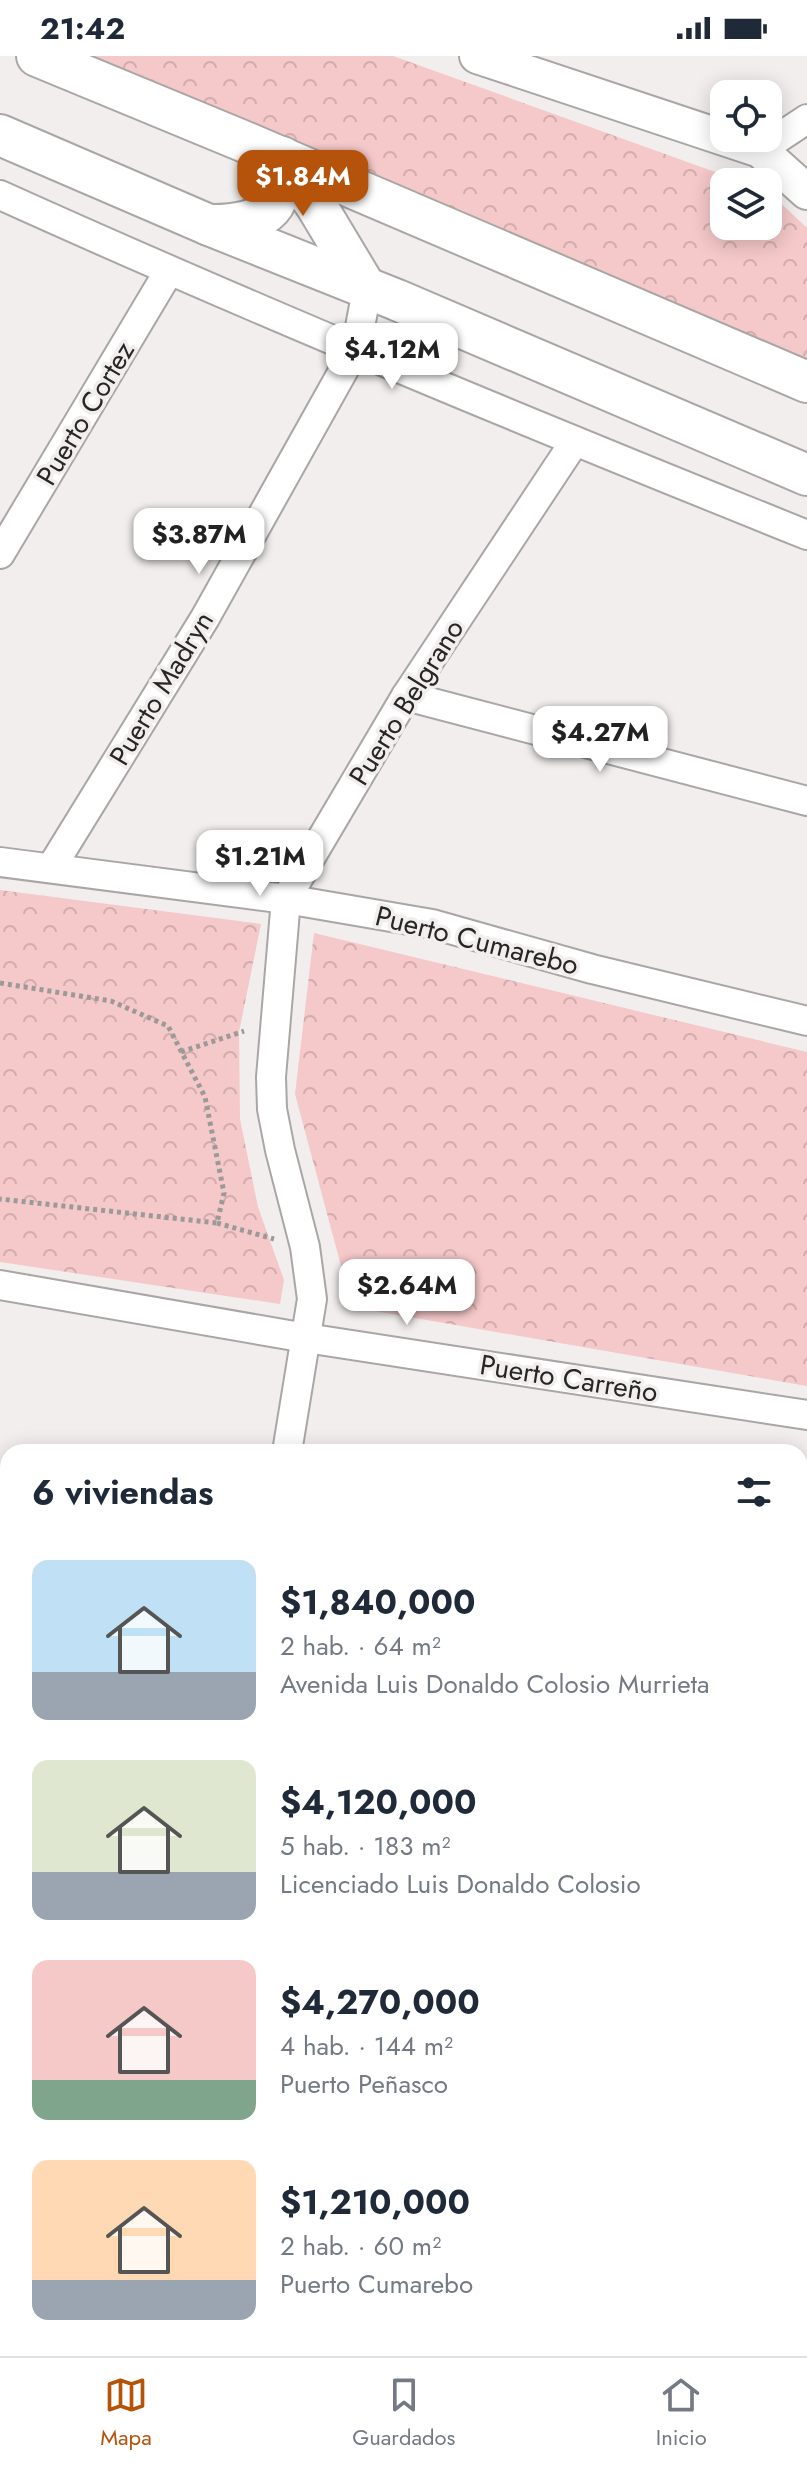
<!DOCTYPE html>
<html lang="es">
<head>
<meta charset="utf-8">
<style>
	body { margin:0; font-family:Jost,sans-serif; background:#f2f2f3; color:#1f2937; height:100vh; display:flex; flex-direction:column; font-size:30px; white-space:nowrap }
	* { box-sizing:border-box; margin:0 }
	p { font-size:26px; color:#747a83 }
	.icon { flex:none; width:44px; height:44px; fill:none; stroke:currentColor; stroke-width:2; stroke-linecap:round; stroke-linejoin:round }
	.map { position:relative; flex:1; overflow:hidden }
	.panel { position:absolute; left:0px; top:1388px; width:808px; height:912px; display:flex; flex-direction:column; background:#fff; border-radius:24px 24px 0 0; box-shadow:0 4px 20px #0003 }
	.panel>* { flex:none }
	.fabs { position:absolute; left:710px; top:24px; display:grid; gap:16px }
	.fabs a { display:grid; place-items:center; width:72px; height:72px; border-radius:16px; background:#fff; box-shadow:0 4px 20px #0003; font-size:40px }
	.price { position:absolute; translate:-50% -68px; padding:0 18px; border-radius:16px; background:#fff; color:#222; font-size:26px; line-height:52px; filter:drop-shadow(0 2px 4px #0008) }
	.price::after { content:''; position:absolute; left:50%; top:48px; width:24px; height:18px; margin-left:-12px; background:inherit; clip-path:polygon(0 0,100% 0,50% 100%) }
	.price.current { background:#b45309; color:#fff }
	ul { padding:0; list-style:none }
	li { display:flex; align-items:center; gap:24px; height:200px; padding:0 32px }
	li span { display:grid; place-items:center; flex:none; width:224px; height:160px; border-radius:16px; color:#555 }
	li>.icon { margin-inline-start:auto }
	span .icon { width:96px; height:96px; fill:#fffc; stroke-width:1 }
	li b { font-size:34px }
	h2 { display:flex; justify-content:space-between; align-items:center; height:96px; padding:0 32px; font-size:34px }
	.status { display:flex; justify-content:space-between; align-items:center; height:56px; padding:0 40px; background:#fff; direction:ltr }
	.status svg { height:22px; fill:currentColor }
	.tabs { display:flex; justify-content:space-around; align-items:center; height:112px; border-top:2px solid #e0e1e3; background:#fff; font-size:22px; color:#747a83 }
	.tabs a { display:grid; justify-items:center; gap:4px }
	.tabs .current { color:#b45309 }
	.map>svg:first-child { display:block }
</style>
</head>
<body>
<div class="status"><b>21:42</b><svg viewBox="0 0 49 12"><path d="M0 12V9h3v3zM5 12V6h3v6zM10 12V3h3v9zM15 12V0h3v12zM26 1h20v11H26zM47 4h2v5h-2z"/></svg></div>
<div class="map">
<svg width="807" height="2300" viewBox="0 0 807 2300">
	<defs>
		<pattern id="park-crowns" width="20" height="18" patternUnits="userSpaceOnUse" patternTransform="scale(2)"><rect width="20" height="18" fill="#f5c8c9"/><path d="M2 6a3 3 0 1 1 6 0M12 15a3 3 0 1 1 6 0" fill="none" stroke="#d2acac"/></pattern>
	</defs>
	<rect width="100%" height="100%" fill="#f2eeee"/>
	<!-- park -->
	<g fill="url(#park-crowns)">
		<polygon points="82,0 393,0 743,126 724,126 724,170 768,170 768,135 807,172 807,310"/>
		<polygon points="0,834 261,868 239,976 240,1063 258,1151 284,1224 280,1248 0,1206"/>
		<polygon points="314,877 807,996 807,1330 352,1251 295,1038"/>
	</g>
	<!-- water -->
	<g fill="#74abc5">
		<polygon points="0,1809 8,1814 8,1957 0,1951"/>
		<polygon points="461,2292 657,2292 666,2300 472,2300"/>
	</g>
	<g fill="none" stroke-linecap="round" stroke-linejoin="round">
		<defs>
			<g id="minor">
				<polyline points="760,94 807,63"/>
				<path d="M 0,139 C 266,259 536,370 807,479"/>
				<polyline points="0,498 169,215"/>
				<polyline points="406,640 807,745"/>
				<polyline points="0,806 286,843 432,868 592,913 807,965"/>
				<polyline points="51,812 205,562 356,292 367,234"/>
				<polyline points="0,1229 306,1282 807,1359"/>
				<polyline points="287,1396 312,1243 305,1191 280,1094 272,1053 271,1021 286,843 406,640 575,385"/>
				<polyline points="0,1440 8,1441"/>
				<polyline points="800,1565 807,1566"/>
				<polyline points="0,1655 8,1660"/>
				<polyline points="800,1781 807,1782"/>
				<polyline points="800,1990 807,1991"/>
				<polyline points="800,2233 807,2191"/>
				<polyline points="762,2292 770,2300"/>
				<polyline points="789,2300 790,2292"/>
			</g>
			<polyline id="tertiary" points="477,0 760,94 807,136"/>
			<g id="secondary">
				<polyline points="37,0 250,88 807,326"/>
				<polyline points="0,79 209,169 397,244 807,419"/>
				<polyline points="282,101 316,149 367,234"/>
				<path d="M 209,169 C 264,170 303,148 257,95"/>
			</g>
		</defs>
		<!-- minor casing -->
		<use href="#minor" stroke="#aaa6a6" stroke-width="32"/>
		<!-- tertiary casing -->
		<use href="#tertiary" stroke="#aaa6a6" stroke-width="38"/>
		<!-- secondary casing -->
		<use href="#secondary" stroke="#aaa6a6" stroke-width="44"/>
		<!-- path -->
		<g stroke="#9c9999" stroke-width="5" stroke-dasharray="4 4" stroke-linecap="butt">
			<polyline points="0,927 111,945 168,970 205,1041 224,1137 217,1167 0,1143"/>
			<polyline points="181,996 244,975"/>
			<polyline points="217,1167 274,1183"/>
			<polyline points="584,2300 592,2292"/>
		</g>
		<!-- minor -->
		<use href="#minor" stroke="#fff" stroke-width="28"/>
		<!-- tertiary -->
		<use href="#tertiary" stroke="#fff" stroke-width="34"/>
		<!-- secondary -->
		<use href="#secondary" stroke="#fff" stroke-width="40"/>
	</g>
	<g text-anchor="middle" stroke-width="7" stroke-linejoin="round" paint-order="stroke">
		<!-- street labels -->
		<g font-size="28" fill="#272626" stroke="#f2eeee">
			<text transform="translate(85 357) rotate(-59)" y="10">Puerto Cortez</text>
			<text transform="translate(161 632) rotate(-59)" y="10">Puerto Madryn</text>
			<text transform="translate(406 646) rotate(-58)" y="10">Puerto Belgrano</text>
			<text transform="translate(477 884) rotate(14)" y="10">Puerto Cumarebo</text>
			<text transform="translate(569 1322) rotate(9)" y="10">Puerto Carreño</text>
		</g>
	</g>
</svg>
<div class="fabs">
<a><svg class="icon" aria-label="locate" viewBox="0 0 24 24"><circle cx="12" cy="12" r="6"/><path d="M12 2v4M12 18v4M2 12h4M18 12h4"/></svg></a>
<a><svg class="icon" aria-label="layers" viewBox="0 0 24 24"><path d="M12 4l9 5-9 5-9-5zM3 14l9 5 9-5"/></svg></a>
</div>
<b class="price current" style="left:303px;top:162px">$1.84M</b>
<b class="price" style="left:392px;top:335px">$4.12M</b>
<b class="price" style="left:199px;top:520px">$3.87M</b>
<b class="price" style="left:600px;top:718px">$4.27M</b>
<b class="price" style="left:260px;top:842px">$1.21M</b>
<b class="price" style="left:407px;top:1271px">$2.64M</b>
<section class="panel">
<h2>6 viviendas<svg class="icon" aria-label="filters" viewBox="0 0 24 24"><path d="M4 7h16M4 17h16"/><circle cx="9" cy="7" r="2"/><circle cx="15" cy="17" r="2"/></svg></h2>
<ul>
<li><span style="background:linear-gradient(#bfe0f5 70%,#9aa5b1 0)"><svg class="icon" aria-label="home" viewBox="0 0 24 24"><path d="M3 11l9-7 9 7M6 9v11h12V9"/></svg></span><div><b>$1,840,000</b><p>2 hab. · 64 m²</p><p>Avenida Luis Donaldo Colosio Murrieta</p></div></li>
<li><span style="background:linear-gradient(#dfe7d0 70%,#9aa5b1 0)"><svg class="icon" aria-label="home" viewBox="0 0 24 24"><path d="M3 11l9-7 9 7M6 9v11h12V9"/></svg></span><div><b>$4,120,000</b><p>5 hab. · 183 m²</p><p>Licenciado Luis Donaldo Colosio</p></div></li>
<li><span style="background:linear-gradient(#f6c9c9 75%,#7fa58c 0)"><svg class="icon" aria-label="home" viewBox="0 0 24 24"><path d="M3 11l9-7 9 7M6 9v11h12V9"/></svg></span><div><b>$4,270,000</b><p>4 hab. · 144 m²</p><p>Puerto Peñasco</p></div></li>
<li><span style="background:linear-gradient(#ffd9b3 75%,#9aa5b1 0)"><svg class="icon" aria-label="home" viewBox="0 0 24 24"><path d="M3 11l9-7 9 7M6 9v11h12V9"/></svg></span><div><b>$1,210,000</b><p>2 hab. · 60 m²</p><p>Puerto Cumarebo</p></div></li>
</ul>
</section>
</div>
<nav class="tabs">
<a class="current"><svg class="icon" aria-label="map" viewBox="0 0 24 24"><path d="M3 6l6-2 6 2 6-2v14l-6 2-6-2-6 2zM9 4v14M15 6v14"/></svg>Mapa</a>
<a><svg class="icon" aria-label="saved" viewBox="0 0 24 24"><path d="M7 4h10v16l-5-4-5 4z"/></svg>Guardados</a>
<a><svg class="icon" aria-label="home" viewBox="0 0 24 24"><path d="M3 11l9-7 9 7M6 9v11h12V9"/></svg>Inicio</a>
</nav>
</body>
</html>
